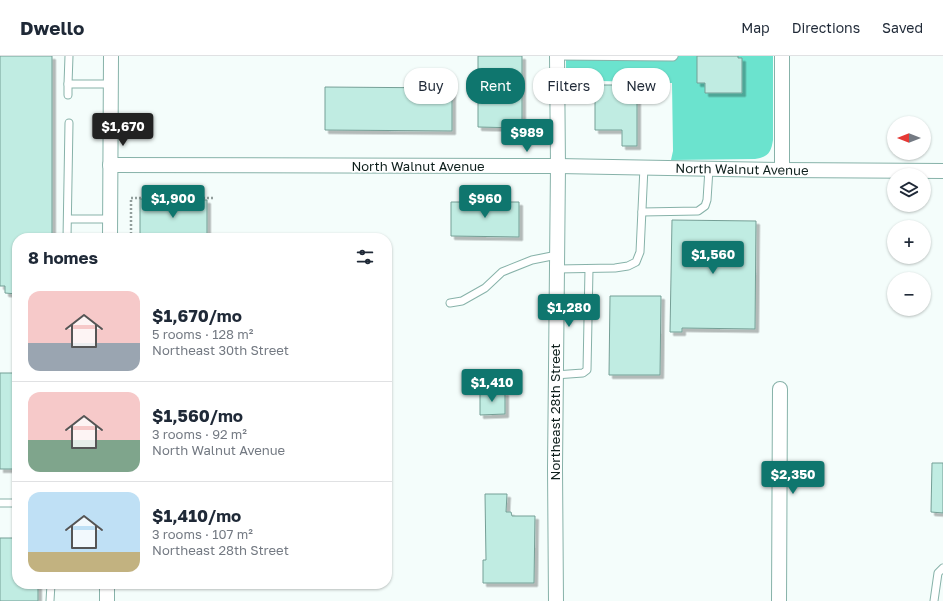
<!DOCTYPE html>
<html lang="en">
<head>
<meta charset="utf-8">
<style>
	body { margin:0; font-family:"Golos Text",sans-serif; background:#f2f2f3; color:#1f2937; height:100vh; display:flex; flex-direction:column; font-size:15px; white-space:nowrap }
	* { box-sizing:border-box; margin:0 }
	p { font-size:13px; color:#747a83 }
	.icon { flex:none; width:22px; height:22px; fill:none; stroke:currentColor; stroke-width:2; stroke-linecap:round; stroke-linejoin:round }
	.map { position:relative; flex:1; overflow:hidden }
	.drawer { position:absolute; left:12px; top:177px; width:380px; height:356px; display:flex; flex-direction:column; background:#fff; border-radius:16px; box-shadow:0 1px 3px #0004 }
	.drawer>* { flex:none }
	.banner { position:absolute; left:404px; top:12px; width:380px; height:36px; display:flex; gap:8px }
	.needle { width:26px; rotate:270deg }
	.buttons { position:absolute; left:887px; top:60px; display:grid; gap:8px }
	.buttons a { display:grid; place-items:center; width:44px; height:44px; border-radius:50%; background:#fff; box-shadow:0 1px 3px #0004; font-size:20px }
	.price { position:absolute; translate:-50% -34px; padding:0 9px; border-radius:4px; background:#0f766e; color:#fff; font-size:13px; line-height:26px; filter:drop-shadow(0 1px 2px #0008) }
	.price::after { content:''; position:absolute; left:50%; top:24px; width:12px; height:9px; margin-left:-6px; background:inherit; clip-path:polygon(0 0,100% 0,50% 100%) }
	.price.on { background:#222; color:#fff }
	ul { padding:0; list-style:none }
	li { display:flex; align-items:center; gap:12px; height:100px; padding:0 16px }
	li+li { border-top:1px solid #e0e1e3 }
	li span { display:grid; place-items:center; flex:none; width:112px; height:80px; border-radius:12px; color:#555 }
	li>.icon { margin-inline-start:auto }
	span .icon { width:48px; height:48px; fill:#fffc; stroke-width:1 }
	li b { font-size:17px }
	h2 { display:flex; justify-content:space-between; align-items:center; height:48px; padding:0 16px; font-size:17px }
	.chip { padding:0 14px; border-radius:16px; background:#fff; box-shadow:0 1px 3px #0004; font-size:14px; line-height:36px }
	.chip.on { background:#0f766e; color:#fff }
	header { display:flex; align-items:center; gap:24px; box-sizing:border-box; height:56px; padding:0 20px; background:#fff; border-bottom:1px solid #e0e1e3 }
	header strong { font-size:19px }
	nav { display:flex; gap:22px; margin-inline-start:auto; font-size:14px }
	.map>svg:first-child { display:block }
</style>
</head>
<body>
<header>
<strong>Dwello</strong>
<nav><a>Map</a><a>Directions</a><a>Saved</a></nav>
</header>
<div class="map">
<svg width="943" height="545" viewBox="0 0 943 545">
	<defs>
		<filter id="shadow"><feDropShadow dx="3.5" dy="3.5" stdDeviation="0" flood-color="#0004"/></filter>
	</defs>
	<rect width="100%" height="100%" fill="#f4fdfb"/>
	<!-- green -->
	<path fill="#6be3ce" d="M 566,0 L 773,0 L 773,84 C 771,97 768,101 755,103 L 671,104 L 673,95 L 672,27 L 566,24 Z"/>
	<!-- building -->
	<g fill="#c0ece2" stroke="#759f96" filter="url(#shadow)">
		<polygon points="0,0 52,0 52,182 17,182 17,238 5,237 5,230 0,230"/>
		<polygon points="478,0 522,0 522,72 478,71"/>
		<polygon points="697,0 738,0 738,2 742,2 742,37 705,37 705,27 697,27"/>
		<polygon points="595,29 637,29 637,90 622,90 622,74 595,74"/>
		<polygon points="325,31 452,32 452,75 325,74"/>
		<polygon points="140,143 207,144 207,182 140,182"/>
		<polygon points="451,146 519,146 519,181 451,180"/>
		<polygon points="672,164 756,165 755,273 682,272 682,276 670,276"/>
		<polygon points="610,240 661,240 660,319 609,319"/>
		<rect x="0" y="317" width="17" height="96"/>
		<polygon points="480,336 505,336 505,358 480,359"/>
		<polygon points="932,407 943,407 943,457 931,456"/>
		<polygon points="485,438 507,438 506,456 511,456 512,460 535,460 534,527 483,527 483,504 486,504"/>
		<polygon points="0,482 17,482 17,528 38,528 38,545 0,545"/>
	</g>
	<g fill="none" stroke-linecap="round" stroke-linejoin="round">
		<defs>
			<g id="lane">
				<polyline points="557,0 673,1 674,0"/>
				<polyline points="68,28 69,0"/>
				<polyline points="68,39 68,28 111,28"/>
				<polyline points="642,156 698,155 705,150 707,144 709,113"/>
				<polyline points="68,163 110,163"/>
				<polyline points="67,182 69,67"/>
				<polyline points="557,213 615,212 628,210 636,206 640,196 644,111"/>
				<polyline points="450,247 462,245 485,232 502,216 532,204 557,199"/>
				<polyline points="555,319 583,317 587,314 589,213"/>
				<polyline points="0,447 17,447"/>
				<polyline points="50,545 51,528"/>
				<polyline points="934,545 938,517 943,512"/>
			</g>
			<g id="street">
				<polyline points="110,109 558,110 782,114 943,115"/>
				<polyline points="782,114 782,0"/>
				<polyline points="110,182 111,0"/>
				<polyline points="107,545 107,528"/>
				<polyline points="556,545 555,412 558,110 557,0"/>
				<polyline points="779,545 780,333"/>
			</g>
		</defs>
		<!-- lane casing -->
		<use href="#lane" stroke="#87b2a9" stroke-width="9"/>
		<!-- street casing -->
		<use href="#street" stroke="#87b2a9" stroke-width="16"/>
		<!-- path -->
		<polyline stroke="#929e9c" stroke-width="2.5" stroke-dasharray="2 2" stroke-linecap="butt" points="131,182 131,142 214,142"/>
		<!-- lane -->
		<use href="#lane" stroke="#fff" stroke-width="7"/>
		<!-- street -->
		<use href="#street" stroke="#fff" stroke-width="14"/>
	</g>
	<g text-anchor="middle" stroke-width="3" stroke-linejoin="round" paint-order="stroke">
		<!-- street labels -->
		<g font-size="13" fill="#0e1f1c" stroke="#fff">
			<text x="418" y="115">North Walnut Avenue</text>
			<text transform="translate(742 113) rotate(1)" y="5">North Walnut Avenue</text>
			<text transform="translate(555 356) rotate(-90)" y="5">Northeast 28th Street</text>
		</g>
	</g>
</svg>
<div class="buttons">
<a><svg class="needle" viewBox="-14 -14 28 28"><path d="M0-13l5 13h-10z" fill="#e53935"/><path d="M0 13l5-13h-10z" fill="#747a83"/></svg></a>
<a><svg class="icon" aria-label="layers" viewBox="0 0 24 24"><path d="M12 4l9 5-9 5-9-5zM3 14l9 5 9-5"/></svg></a>
<a>+</a>
<a>−</a>
</div>
<b class="price on" style="left:123px;top:91px">$1,670</b>
<b class="price" style="left:527px;top:97px">$989</b>
<b class="price" style="left:173px;top:163px">$1,900</b>
<b class="price" style="left:485px;top:163px">$960</b>
<b class="price" style="left:713px;top:219px">$1,560</b>
<b class="price" style="left:569px;top:272px">$1,280</b>
<b class="price" style="left:492px;top:347px">$1,410</b>
<b class="price" style="left:793px;top:439px">$2,350</b>
<div class="banner">
<a class="chip">Buy</a>
<a class="chip on">Rent</a>
<a class="chip">Filters</a>
<a class="chip">New</a>
</div>
<section class="drawer">
<h2>8 homes<svg class="icon" aria-label="filters" viewBox="0 0 24 24"><path d="M4 7h16M4 17h16"/><circle cx="9" cy="7" r="2"/><circle cx="15" cy="17" r="2"/></svg></h2>
<ul>
<li><span style="background:linear-gradient(#f6c9c9 65%,#9aa5b1 0)"><svg class="icon" aria-label="home" viewBox="0 0 24 24"><path d="M3 11l9-7 9 7M6 9v11h12V9"/></svg></span><div><b>$1,670/mo</b><p>5 rooms · 128 m²</p><p>Northeast 30th Street</p></div></li>
<li><span style="background:linear-gradient(#f6c9c9 60%,#7fa58c 0)"><svg class="icon" aria-label="home" viewBox="0 0 24 24"><path d="M3 11l9-7 9 7M6 9v11h12V9"/></svg></span><div><b>$1,560/mo</b><p>3 rooms · 92 m²</p><p>North Walnut Avenue</p></div></li>
<li><span style="background:linear-gradient(#bfe0f5 75%,#c2b280 0)"><svg class="icon" aria-label="home" viewBox="0 0 24 24"><path d="M3 11l9-7 9 7M6 9v11h12V9"/></svg></span><div><b>$1,410/mo</b><p>3 rooms · 107 m²</p><p>Northeast 28th Street</p></div></li>
</ul>
</section>
</div>
</body>
</html>
